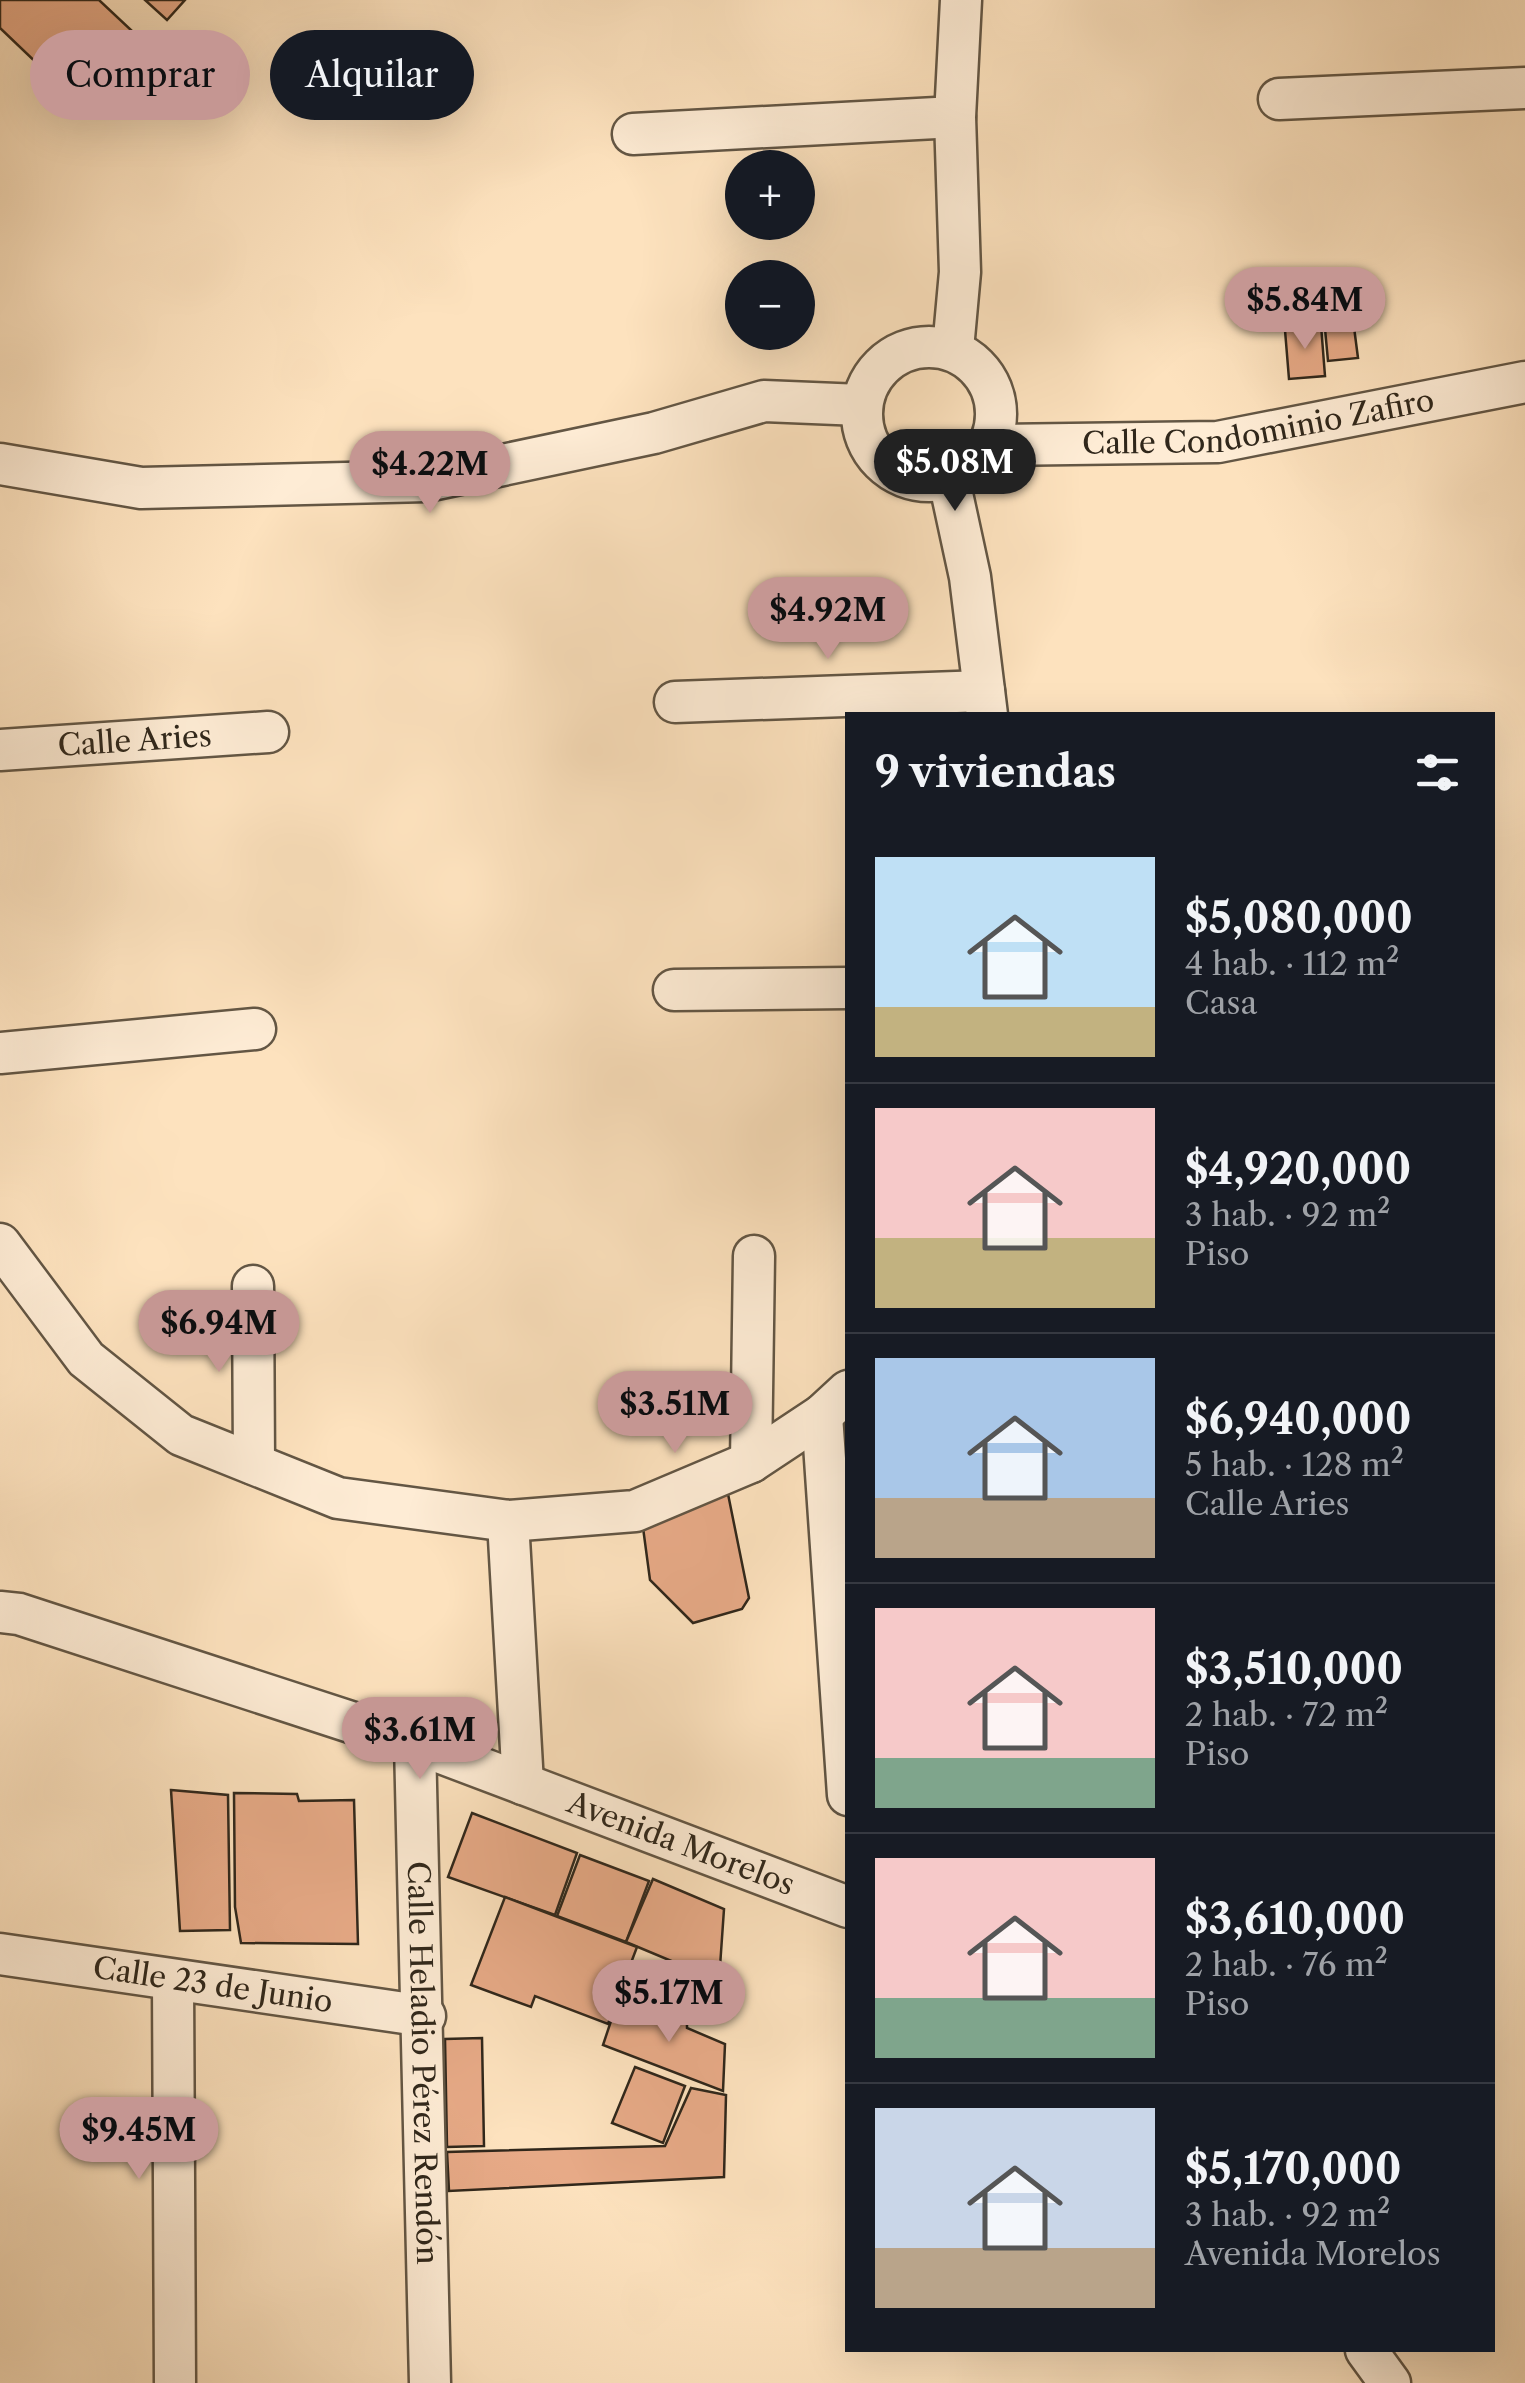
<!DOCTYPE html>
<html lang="es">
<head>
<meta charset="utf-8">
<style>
	body { margin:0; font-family:"Libre Caslon Text",serif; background:#242831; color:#f1f3f6; height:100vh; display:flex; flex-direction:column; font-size:38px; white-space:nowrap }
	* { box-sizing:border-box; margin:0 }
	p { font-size:32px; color:#9ea1a6 }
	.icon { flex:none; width:55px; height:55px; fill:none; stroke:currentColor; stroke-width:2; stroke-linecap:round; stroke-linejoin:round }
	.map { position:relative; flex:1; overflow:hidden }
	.details { position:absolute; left:845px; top:712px; width:650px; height:1640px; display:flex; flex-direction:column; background:#171b24; border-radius:0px; box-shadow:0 10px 40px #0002 }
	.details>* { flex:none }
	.hud { position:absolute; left:30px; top:30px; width:665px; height:90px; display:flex; gap:20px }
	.fabs { position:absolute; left:725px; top:150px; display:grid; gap:20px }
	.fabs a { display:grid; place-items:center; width:90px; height:90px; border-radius:50%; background:#171b24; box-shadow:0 10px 40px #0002; font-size:50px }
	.price { position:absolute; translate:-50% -85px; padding:0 22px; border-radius:35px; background:#c59692; color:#111; font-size:32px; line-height:65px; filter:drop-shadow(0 2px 5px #0008) }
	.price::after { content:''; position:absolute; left:50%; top:60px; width:30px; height:22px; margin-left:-15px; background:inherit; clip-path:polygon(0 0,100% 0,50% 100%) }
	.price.on { background:#222; color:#fff }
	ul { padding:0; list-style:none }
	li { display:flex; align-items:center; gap:30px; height:250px; padding:0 30px }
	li+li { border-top:2px solid #363941 }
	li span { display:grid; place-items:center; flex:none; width:280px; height:200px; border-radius:0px; color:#555 }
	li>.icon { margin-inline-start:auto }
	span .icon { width:120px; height:120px; fill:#fffc; stroke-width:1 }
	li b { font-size:42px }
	h2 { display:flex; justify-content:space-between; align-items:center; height:120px; padding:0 30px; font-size:42px }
	.tag { padding:0 35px; border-radius:45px; background:#171b24; box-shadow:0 10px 40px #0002; font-size:35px; line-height:90px }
	.tag.on { background:#c59692; color:#111 }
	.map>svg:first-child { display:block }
</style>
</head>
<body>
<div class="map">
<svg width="1525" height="2383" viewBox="0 0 1525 2383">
	<rect width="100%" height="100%" fill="#fde2be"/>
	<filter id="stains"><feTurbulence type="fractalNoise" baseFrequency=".002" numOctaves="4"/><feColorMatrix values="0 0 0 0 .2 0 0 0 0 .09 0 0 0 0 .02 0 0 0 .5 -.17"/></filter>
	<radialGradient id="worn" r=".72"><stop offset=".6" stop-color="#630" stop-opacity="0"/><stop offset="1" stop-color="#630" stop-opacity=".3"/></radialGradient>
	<!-- building -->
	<g fill="#e7aa87" stroke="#30271b" stroke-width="2.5">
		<polygon points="0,0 99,0 131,30 69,94 0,28"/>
		<polygon points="145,0 185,0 167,20"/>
		<polygon points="1351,304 1358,358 1328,361 1323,307"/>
		<polygon points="1321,325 1325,376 1289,379 1285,330"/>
		<polygon points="727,1489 749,1598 742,1609 693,1623 650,1580 642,1520"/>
		<polygon points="171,1790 228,1795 230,1930 180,1931"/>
		<polygon points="234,1793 297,1794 299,1801 354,1800 358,1944 241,1943 235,1907"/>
		<polygon points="472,1813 577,1853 555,1915 448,1877"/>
		<polygon points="580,1855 649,1881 626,1942 557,1916"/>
		<polygon points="653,1879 724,1909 719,1981 626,1942"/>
		<polygon points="505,1897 637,1947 608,2024 535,1996 531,2007 471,1985"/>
		<polygon points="644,2003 687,2020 687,2028 725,2044 723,2091 603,2045 614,2012 636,2020"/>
		<polygon points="482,2038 484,2146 447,2147 445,2039"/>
		<polygon points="635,2067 685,2086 663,2143 612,2123"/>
		<polygon points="691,2088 726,2095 724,2177 449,2191 447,2152 665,2146"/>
	</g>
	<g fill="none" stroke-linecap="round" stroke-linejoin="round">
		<defs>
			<g id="minor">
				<polyline points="1279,99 1525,88"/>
				<polyline points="633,134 955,117"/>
				<circle cx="929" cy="414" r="67"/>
				<polyline points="953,349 960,272 955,117 961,0"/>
				<path id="s1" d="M 990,445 L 1218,442 L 1525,382"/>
				<polyline points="0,464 141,488 427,481 654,433 764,401 861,405"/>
				<polyline points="949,480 970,577 987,715"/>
				<polyline points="675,702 984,691"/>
				<path id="s2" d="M 0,750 L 268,732"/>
				<polyline points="674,990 848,988"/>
				<polyline points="0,1053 255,1029"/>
				<polyline points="0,1244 86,1359 181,1435 338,1498 508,1521 635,1511 751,1462 822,1415 848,1391"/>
				<polyline points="253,1286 254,1464"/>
				<polyline points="822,1415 848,1795"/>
				<polyline points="751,1462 754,1256"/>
				<polyline points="508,1521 523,1784"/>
				<path id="s3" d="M 0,1612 L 19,1614 L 415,1743 L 848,1907"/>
				<path id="s4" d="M 415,1743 L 430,2383"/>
				<path id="s5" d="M 0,1954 L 425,2016"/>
				<polyline points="173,1981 175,2383"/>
				<polyline points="1366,2350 1390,2383"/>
			</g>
		</defs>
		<!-- minor casing -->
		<use href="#minor" stroke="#635644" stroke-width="45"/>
		<!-- minor -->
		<use href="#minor" stroke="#feecd5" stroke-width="40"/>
	</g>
	<g text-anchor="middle" stroke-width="10" stroke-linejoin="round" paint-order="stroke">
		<!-- street labels -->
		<g font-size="30" fill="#30271b" stroke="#feecd5">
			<text dy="10" stroke="none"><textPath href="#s1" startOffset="270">Calle Condominio Zafiro</textPath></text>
			<text dy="10" stroke="none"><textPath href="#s2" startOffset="135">Calle Aries</textPath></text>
			<text dy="10" stroke="none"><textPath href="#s3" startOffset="720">Avenida Morelos</textPath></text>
			<text dy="10" stroke="none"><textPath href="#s5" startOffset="215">Calle 23 de Junio</textPath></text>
			<text dy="10" stroke="none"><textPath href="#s4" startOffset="320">Calle Heladio Pérez Rendón</textPath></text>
		</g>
	</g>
	<rect width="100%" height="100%" filter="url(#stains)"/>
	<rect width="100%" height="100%" fill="url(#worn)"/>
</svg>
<div class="fabs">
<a>+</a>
<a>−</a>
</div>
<b class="price" style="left:1305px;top:352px">$5.84M</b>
<b class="price on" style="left:955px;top:514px">$5.08M</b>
<b class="price" style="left:430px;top:516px">$4.22M</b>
<b class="price" style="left:828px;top:662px">$4.92M</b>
<b class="price" style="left:219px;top:1375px">$6.94M</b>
<b class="price" style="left:675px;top:1456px">$3.51M</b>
<b class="price" style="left:420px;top:1782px">$3.61M</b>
<b class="price" style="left:669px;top:2045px">$5.17M</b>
<b class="price" style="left:139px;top:2182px">$9.45M</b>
<div class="hud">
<a class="tag on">Comprar</a>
<a class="tag">Alquilar</a>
</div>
<section class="details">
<h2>9 viviendas<svg class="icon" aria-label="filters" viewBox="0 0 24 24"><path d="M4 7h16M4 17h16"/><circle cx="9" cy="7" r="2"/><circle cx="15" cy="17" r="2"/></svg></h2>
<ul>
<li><span style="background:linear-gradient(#bfe0f5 75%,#c2b280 0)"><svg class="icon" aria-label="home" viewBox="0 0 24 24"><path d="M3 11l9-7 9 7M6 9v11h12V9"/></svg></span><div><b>$5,080,000</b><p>4 hab. · 112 m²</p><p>Casa</p></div></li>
<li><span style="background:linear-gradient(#f6c9c9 65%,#c2b280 0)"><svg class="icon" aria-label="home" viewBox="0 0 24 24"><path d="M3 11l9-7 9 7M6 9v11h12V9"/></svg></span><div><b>$4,920,000</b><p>3 hab. · 92 m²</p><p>Piso</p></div></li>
<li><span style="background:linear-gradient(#a9c7e8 70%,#b9a48a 0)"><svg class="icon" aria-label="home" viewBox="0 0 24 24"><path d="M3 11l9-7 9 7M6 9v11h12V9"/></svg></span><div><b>$6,940,000</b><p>5 hab. · 128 m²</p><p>Calle Aries</p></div></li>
<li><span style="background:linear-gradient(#f6c9c9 75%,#7fa58c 0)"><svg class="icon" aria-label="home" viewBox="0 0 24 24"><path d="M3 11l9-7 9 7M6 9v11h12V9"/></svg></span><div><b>$3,510,000</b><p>2 hab. · 72 m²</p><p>Piso</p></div></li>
<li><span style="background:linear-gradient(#f6c9c9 70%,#7fa58c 0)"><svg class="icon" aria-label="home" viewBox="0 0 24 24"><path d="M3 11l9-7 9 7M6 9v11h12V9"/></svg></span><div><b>$3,610,000</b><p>2 hab. · 76 m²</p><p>Piso</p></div></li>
<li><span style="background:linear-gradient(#c9d6e8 70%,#b9a48a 0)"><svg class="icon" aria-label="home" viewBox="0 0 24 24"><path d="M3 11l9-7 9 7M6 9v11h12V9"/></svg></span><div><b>$5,170,000</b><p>3 hab. · 92 m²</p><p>Avenida Morelos</p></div></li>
</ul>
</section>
</div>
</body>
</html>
